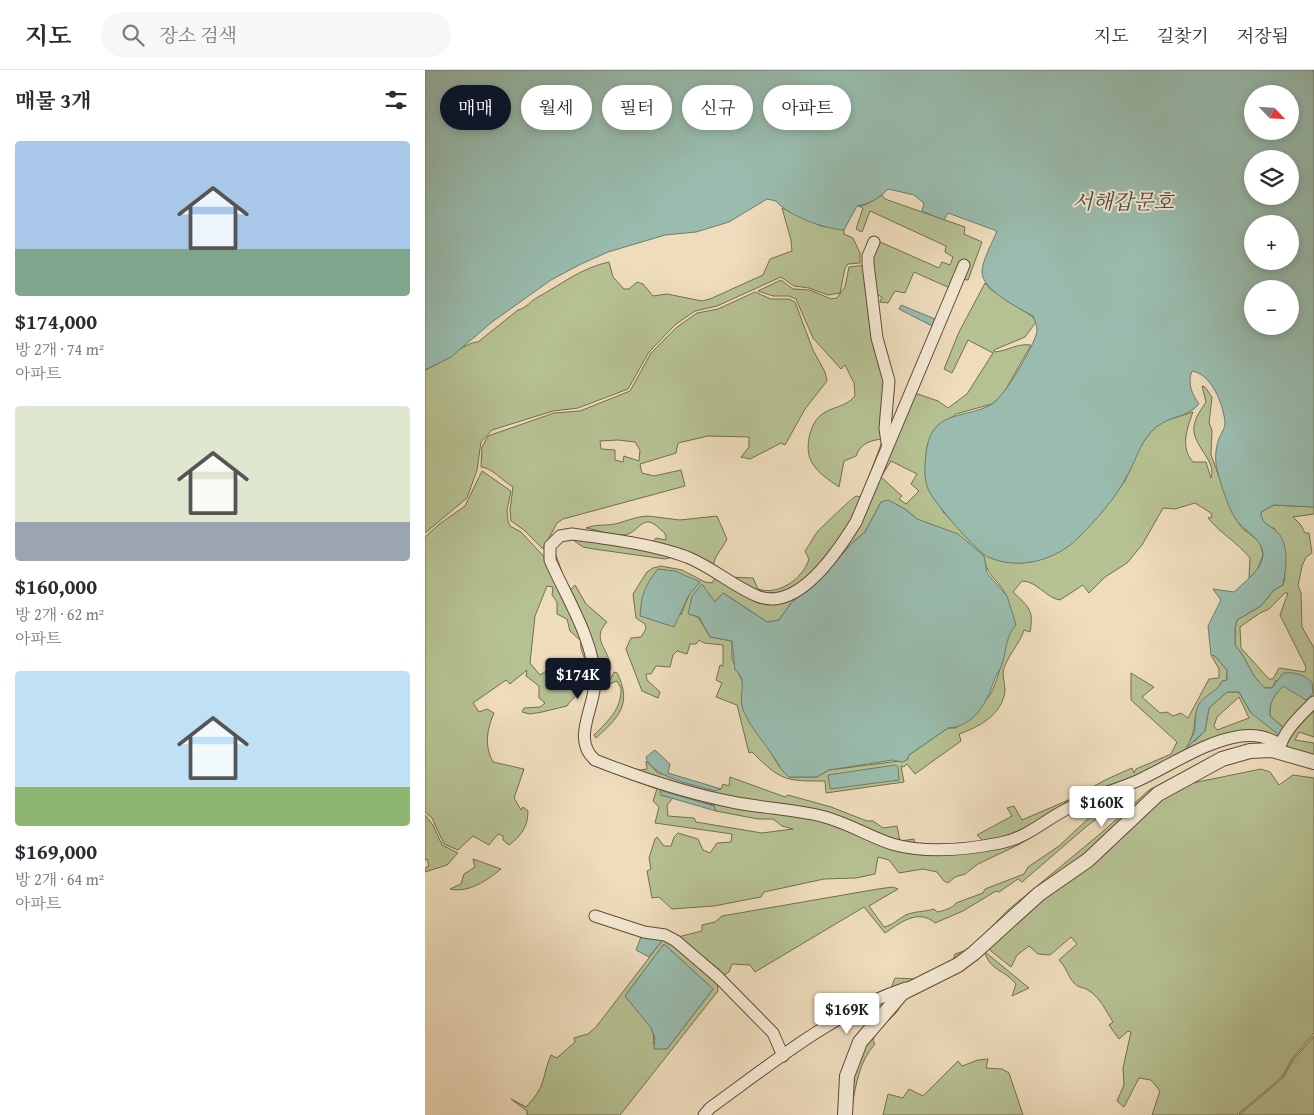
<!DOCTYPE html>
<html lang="ko">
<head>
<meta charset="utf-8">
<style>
	body { margin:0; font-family:"Gentium Book Plus","Noto Serif KR",serif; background:#f7f7f7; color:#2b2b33; height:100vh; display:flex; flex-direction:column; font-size:19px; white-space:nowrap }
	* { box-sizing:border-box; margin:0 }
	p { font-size:16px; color:#7c7c81 }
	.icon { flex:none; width:28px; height:28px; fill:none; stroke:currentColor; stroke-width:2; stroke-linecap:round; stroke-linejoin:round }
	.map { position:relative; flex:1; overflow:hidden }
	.drawer { display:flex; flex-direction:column; background:#fff; width:425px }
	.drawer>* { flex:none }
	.guide { position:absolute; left:15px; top:15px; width:475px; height:45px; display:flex; gap:10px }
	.needle { width:32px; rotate:115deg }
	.buttons { position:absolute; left:819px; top:15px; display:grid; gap:10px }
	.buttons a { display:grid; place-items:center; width:55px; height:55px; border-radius:50%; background:#fff; box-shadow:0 2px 8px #0003; font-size:25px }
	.price { position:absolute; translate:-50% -42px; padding:0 11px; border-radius:5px; background:#fff; color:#222; font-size:16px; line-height:32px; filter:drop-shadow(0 1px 2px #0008) }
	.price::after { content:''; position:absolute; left:50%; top:30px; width:15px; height:11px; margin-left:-8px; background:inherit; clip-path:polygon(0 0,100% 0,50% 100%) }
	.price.current { background:#111827; color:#fff }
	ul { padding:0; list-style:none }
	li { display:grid; align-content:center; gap:10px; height:265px; padding:0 15px }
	li span { display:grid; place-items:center; height:155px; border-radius:5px; color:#555 }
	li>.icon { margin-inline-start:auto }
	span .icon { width:90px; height:90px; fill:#fffc; stroke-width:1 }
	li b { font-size:21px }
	h2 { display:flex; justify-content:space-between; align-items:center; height:60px; padding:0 15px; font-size:21px }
	.tag { padding:0 18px; border-radius:22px; background:#fff; box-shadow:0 2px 8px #0003; font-size:18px; line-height:45px }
	.tag.current { background:#111827; color:#fff }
	header { display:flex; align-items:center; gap:30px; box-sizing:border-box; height:70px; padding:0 25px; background:#fff; border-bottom:1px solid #e1e1e2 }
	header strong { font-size:24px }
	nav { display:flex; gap:28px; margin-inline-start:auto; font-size:18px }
	.search { width:350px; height:45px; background:#f7f7f7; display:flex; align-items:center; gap:12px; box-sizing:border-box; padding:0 18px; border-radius:28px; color:#7c7c81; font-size:19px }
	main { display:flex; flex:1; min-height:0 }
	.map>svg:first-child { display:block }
</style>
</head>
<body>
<header>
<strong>지도</strong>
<div class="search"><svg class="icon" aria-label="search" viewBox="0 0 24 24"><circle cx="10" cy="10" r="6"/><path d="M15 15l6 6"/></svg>장소 검색</div>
<nav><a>지도</a><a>길찾기</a><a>저장됨</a></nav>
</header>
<main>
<section class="drawer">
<h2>매물 3개<svg class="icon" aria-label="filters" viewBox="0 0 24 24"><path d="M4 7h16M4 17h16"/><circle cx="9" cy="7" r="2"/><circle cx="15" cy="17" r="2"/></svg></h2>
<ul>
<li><span style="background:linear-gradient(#a9c7e8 70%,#7fa58c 0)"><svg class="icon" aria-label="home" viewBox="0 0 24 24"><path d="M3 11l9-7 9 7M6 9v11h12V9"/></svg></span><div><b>$174,000</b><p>방 2개 · 74 m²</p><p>아파트</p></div></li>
<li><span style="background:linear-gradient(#dfe7d0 75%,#9aa5b1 0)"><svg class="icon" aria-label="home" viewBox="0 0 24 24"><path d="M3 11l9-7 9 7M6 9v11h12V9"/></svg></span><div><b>$160,000</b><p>방 2개 · 62 m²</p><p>아파트</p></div></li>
<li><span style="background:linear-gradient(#bfe0f5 75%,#8fb573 0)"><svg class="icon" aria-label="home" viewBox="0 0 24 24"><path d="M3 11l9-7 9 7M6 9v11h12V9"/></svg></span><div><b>$169,000</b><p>방 2개 · 64 m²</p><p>아파트</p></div></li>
</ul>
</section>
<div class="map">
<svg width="889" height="1045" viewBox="0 0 889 1045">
	<rect width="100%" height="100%" fill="#eedcbc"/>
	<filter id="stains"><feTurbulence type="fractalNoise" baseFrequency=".004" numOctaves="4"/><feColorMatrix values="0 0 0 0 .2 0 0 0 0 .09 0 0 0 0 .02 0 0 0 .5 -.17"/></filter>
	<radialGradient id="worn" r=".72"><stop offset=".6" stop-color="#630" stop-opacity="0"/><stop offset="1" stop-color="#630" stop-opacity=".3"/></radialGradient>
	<!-- green -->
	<g fill="#b6c192" stroke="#746e4e" fill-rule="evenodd">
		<polygon points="457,125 460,129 540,157 539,164 557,172 543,210 536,209 527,219 489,202 480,223 470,221 463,233 455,232 457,227 451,224 444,194 453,171 514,198 517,192 525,195 528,187 520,182 521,176 445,141 437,162 431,159 438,138 433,136 440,135"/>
		<path d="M 357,138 L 396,156 L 419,160 L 419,164 L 428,168 L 435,183 L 435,193 L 423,194 L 420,198 L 415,223 L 403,225 L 384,218 L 369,216 L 356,207 L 292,236 L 270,241 L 251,254 L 224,282 L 203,319 L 153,338 L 128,341 L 67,360 L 56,372 L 52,400 L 42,428 L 0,463 L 0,300 C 16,294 40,272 53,272 L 93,240 C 102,238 105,231 113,227 C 137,214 156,198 184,192 L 188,207 L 199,219 L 204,219 L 212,212 L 218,214 L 228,226 L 242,224 L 277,231 L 285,229 L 338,205 L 345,189 L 367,181 L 366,170 Z"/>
		<path d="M 441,195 L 460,307 L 461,376 L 437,425 L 458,369 C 445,370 435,374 431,386 L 419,391 L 414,417 C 404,410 394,404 387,393 C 379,380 384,355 396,345 C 407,336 420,338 430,326 L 429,313 L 420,295 L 416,299 L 388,268 L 371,229 L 364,226 L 348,226 L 333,221 L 356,210 L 368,219 L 385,220 L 406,229 L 412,228 L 420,217 L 424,197 Z"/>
		<path d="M 560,213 L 565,219 L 608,247 L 611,252 L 600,267 L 569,280 L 569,282 C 583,281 592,273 606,275 L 577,326 L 567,334 L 531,344 L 508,362 L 502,376 L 500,405 L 518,442 L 563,486 L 593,493 L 606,492 L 657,464 L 700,411 L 714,378 L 725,363 L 736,352 L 768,342 C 762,358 755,378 768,392 L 781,392 L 786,408 C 792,390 767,376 769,357 C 770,347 776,340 781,332 L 777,316 L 780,317 L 787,327 L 784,353 L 787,360 L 786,385 L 809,446 L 817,458 L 835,472 L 838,485 L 832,500 L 824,508 L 825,488 C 812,472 796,464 783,448 L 787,447 L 786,443 L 770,433 L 750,439 L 738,438 L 717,475 L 702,493 L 680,507 L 664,523 L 658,515 L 635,530 C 621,528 612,511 597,511 L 588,522 C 604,537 609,540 605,562 L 599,560 C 595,574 581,587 578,602 C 578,608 580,615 580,621 C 577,645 554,657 534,664 L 536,671 L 490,704 L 482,694 L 479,697 L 476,696 L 479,712 L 401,723 L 400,711 C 360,711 356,711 327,682 L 324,683 L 312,635 L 291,627 L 297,613 L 291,610 L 295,595 L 298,596 L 298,575 L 279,573 L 274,570 L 271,574 L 265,574 L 262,584 L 252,581 L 248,585 L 245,597 L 231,596 L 226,604 L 221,604 L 222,610 L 235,622 L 233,628 L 217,621 L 201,579 L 206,568 L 216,567 L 221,559 L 220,554 L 211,548 L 208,524 L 222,502 L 228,498 L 236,496 L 257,500 L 280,512 L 287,513 L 292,504 L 355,531 L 419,476 L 487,322 L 513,331 L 523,338 L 542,324 L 568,283 L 543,270 L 527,303 L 519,299 L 534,262 ZM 466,391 L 492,404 L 486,414 L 494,421 L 481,434 L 474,429 L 477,426 L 456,407 ZM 456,432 L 480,439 L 492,449 L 559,486 C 560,505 574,510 581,525 C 590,543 576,605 566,623 C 561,633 540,649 531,658 L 523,658 L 484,685 L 482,690 L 404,700 L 392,707 L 364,707 L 356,699 L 317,636 L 318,613 L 307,589 L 307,571 L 285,567 L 273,547 L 263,543 L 290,532 L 298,523 L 342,552 L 354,550 L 366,533 L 400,504 L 426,474 L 440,462 ZM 250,501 L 264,525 L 256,545 Z"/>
		<path d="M 330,222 L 346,229 L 364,229 L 370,232 L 388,280 L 400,302 L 402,311 L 380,339 L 360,375 L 356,373 L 325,389 L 316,387 L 324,377 L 324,367 L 283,366 L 253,373 L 251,383 L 215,394 L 217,403 L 229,406 L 256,400 L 260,416 L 138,449 L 132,453 L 118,479 L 99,460 L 86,451 L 85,440 L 88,417 C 79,412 66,397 56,397 L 57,377 L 63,366 L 129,343 L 155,341 L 205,321 L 226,283 L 252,257 L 272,243 L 293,239 ZM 193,370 L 210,372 L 215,380 L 214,391 L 199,386 L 198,392 L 190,390 L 190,380 L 176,379 L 175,371 Z"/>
		<path d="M 57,401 L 86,421 L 82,440 L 83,451 L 85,456 L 96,462 L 123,491 L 157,566 L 168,615 L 159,614 C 155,624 148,627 142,636 L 117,642 L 105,644 L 97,642 L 99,638 L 115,637 L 120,633 L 114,628 L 114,616 L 101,606 L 102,600 L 85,614 L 81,610 L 48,633 L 54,642 L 62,639 L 69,643 C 62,659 59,676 68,692 L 99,699 L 89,728 L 96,740 L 98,737 L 103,741 C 103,757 96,766 84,775 L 78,770 L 78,766 L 73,764 L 64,775 L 48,766 L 33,780 L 19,774 L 7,748 L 0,742 L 0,467 L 13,455 L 40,436 ZM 122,516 L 128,517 L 127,525 L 132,532 L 132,544 L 142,549 L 145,561 L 156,571 C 153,584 169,596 161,611 L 155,607 L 150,608 L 142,601 L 133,606 L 130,603 L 130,599 L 126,598 L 115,605 L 105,593 L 110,546 Z"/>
		<path d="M 431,426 L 440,428 L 415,473 L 367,522 L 340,525 L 304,507 L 328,508 L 333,519 C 353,526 378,509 384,489 L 380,481 C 385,475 388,467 393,461 C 397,457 428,427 431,426 Z"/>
		<path d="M 849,435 L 889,437 L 889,444 L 868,447 L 876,455 L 880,463 L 884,463 L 887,483 L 881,487 L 877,496 L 873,516 L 876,523 L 877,557 L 889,578 L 889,629 L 857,667 L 811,664 L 604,762 L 559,772 L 552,765 L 587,746 L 582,738 L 589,736 L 597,750 L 662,722 C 670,713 694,704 707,698 L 709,703 L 711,699 L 746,684 L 752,672 L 706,630 L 706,603 L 729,617 L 717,627 L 735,643 L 742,642 L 748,646 L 756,643 L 763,648 L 784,609 L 794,608 L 794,599 L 786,585 L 790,586 L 802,600 L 802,610 L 797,611 C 792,623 777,628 773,638 C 768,650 771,660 765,670 L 770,671 L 780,661 L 784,638 L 802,622 L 814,622 L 826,643 L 859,658 L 845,646 C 844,632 849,626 857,616 L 851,610 L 847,618 L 840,618 C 824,604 824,591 810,575 L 810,559 L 812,550 L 836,536 L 849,520 L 858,515 L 860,508 L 850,459 C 841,455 836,452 836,442 ZM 860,523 L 863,523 L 855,545 L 881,597 L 880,602 L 854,598 L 848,609 L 844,609 L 816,578 L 815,557 L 835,543 L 844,539 ZM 814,627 L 824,648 L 792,660 L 789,656 L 792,647 Z"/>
		<path d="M 223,446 L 255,450 L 292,446 L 302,469 C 298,479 287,487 289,498 L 225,475 L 231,468 L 241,470 C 241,464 240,463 236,460 C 216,439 215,466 196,465 C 185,465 173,460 161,458 C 171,454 180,456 190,454 C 202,451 209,447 223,446 Z"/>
		<polygon points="144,467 252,486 240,489 169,479 158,477"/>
		<path d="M 129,480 L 144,521 L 150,515 L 161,534 L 182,552 C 165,570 185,579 186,599 L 175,610 L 185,610 L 189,602 L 192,603 C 208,634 193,648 171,668 L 169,665 C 183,651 197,639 196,618 L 192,611 L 184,614 L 174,613 L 128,486 Z"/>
		<polygon points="889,636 889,667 874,662 870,670 889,673 889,690 858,677 863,666"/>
		<polygon points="813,678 825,678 716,736 532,893 435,932 466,918 470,908 492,909 528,890 530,884 545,879 583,840 675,764 724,720 790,685"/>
		<path d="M 838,681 L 883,692 L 889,696 C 833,671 803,689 753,716 L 836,699 L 845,702 L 854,715 L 868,705 L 889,708 L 889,963 L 867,989 L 857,1007 L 812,1045 L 727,1045 L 735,1021 L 726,1010 L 714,1008 L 699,1037 L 692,1031 L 699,1015 L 698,998 L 706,962 L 703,961 L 694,969 L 684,955 L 688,952 C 681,941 675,927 663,920 C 659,917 653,918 649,913 C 643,907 642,898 634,890 L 652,874 L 646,867 L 625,885 L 613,884 L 604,876 L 592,885 L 586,897 L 566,881 L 562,873 C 588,838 631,817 665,791 C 690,771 709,745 734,726 C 761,705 804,685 838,681 Z"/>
		<polygon points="221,691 233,703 296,719 298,714 304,716 305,707 360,727 363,725 406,737 442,751 448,751 458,758 472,756 475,771 489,769 490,776 447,762 283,725 185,692 215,700 222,699"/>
		<path d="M 175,698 L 377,744 L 466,775 L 529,782 L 627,754 L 595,774 L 553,794 L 540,804 L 530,807 L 523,813 L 519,811 L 512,802 L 498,799 L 474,803 L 464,790 L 453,787 L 450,804 L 431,808 L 399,809 L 339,822 L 336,827 L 289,836 L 247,839 L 234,827 L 227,828 L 222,801 L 226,799 L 224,788 L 230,769 L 232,767 L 239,776 L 246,776 L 249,767 L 253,763 L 273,769 L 278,780 L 285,783 L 292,773 L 306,772 L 307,764 L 230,753 L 234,737 L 228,731 L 232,719 ZM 236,725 L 289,735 L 291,741 L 333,749 L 348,749 L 357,756 L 368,759 L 337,763 L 271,752 L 269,748 L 243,746 L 242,735 L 248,728 Z"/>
		<path d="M 680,737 L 687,737 L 662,756 L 597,812 L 593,809 L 574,822 L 571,821 L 538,841 L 510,853 C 493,838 475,853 460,863 L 439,837 L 330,902 L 325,895 L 307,894 L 304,902 L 295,908 L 292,905 L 295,900 L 253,867 L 277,861 L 277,855 L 290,852 L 297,846 L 453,819 L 468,817 L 473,819 L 444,836 L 459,857 C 468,855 473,849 481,845 C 490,841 500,842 509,839 L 512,842 C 518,841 528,838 531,833 L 558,823 L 560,819 L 599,804 L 603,797 L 634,776 L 667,745 Z"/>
		<polygon points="0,745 8,755 17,775 33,783 22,795 0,802 0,798 4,796 2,789 0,790"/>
		<path d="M 48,789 L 76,799 C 61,811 44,823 25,819 L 36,814 L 39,804 L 50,797 Z"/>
		<path d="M 240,867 L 292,910 L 293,921 L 195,1045 L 102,1045 L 102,1041 L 86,1029 L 101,1037 C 122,1015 116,1009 126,985 L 132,988 L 150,972 L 149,968 L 163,964 L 171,957 ZM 239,874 L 288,919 L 242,979 L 228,974 C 233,955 210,939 200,926 Z"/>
		<path d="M 559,881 L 604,918 L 587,926 L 591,914 C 579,899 566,902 559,881 Z"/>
		<path d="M 487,919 L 471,943 L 450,964 L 448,971 L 450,974 C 435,990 431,1014 427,1036 L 423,1039 L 432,984 Z"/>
		<polygon points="889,966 889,1045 814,1045 858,1008 868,990"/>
		<polygon points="563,989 561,998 577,999 584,1003 598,1045 458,1045 463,1024 478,1028 484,1019 498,1026 533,991 537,996 553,990"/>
	</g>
	<!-- water -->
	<g fill="#99bcae" stroke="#6f7b6d" fill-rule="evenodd">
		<path d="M 0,0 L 889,0 L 889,437 L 849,435 L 836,442 C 836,456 848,455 855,465 C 864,479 861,499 858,515 L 849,520 L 836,536 L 812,550 L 810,559 L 810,575 C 824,591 824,604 840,618 L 847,618 L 858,603 C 871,602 877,604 887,612 L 888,624 L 881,630 L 858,616 C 849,626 844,632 845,646 L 859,658 L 854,665 L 826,643 L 814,622 L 802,622 L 784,638 L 780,661 L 761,678 C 764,672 769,665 770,660 C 770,652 770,644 773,636 C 779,624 792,623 797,611 L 802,610 L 802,600 L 790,586 L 786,585 L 783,556 L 796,530 L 788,519 L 809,522 C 819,512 839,499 838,483 C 836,467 818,461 810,448 C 803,438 793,406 791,394 C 790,386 791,378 793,371 C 795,365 800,359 800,353 C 799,336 787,304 767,301 C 762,313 767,324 774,334 C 762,349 741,345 726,362 C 714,375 710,393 701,408 C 689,430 671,450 654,467 C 632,490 594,501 563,487 C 550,480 509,433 503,419 C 498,407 500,389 502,377 C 509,339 542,349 567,334 C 579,327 610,275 612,261 C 612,255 610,251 608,246 C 594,238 556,220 557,201 C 558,189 567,173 572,161 L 523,143 L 519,150 L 497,141 L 499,133 L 489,125 L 463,119 C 455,128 444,134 432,136 L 419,160 C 400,159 363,146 351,131 L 342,129 L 304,152 L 271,162 L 240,165 L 183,182 L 156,194 L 126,210 L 67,252 L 26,287 L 0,300 ZM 828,24 L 865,24 L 865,61 L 828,61 ZM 828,89 L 865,89 L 865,126 L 828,126 ZM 828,154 L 865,154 L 865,191 L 828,191 ZM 828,219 L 865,219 L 865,256 L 828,256 Z"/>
		<polygon points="476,235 510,249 507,256 474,239"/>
		<path d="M 463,430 L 480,439 L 492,449 L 533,464 L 559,486 L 562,503 L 582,526 L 591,555 C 581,566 582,577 578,591 C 577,597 573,602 570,608 C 563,630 550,657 523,658 L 484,685 L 482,690 L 477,692 L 468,690 L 404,700 L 392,707 L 364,707 L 356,699 C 346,679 322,656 317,636 C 314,622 323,610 310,600 L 307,571 L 285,567 L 274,547 L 263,544 L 267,526 L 277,514 L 290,532 L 298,523 L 342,552 L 354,550 L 366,533 L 400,504 L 426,474 L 440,462 L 456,432 Z"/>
		<path d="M 233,499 L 250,501 L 275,512 L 264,525 L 249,557 L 215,546 C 216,525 220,515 233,499 Z"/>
		<path d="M 230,680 L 245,694 L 243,703 L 296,719 L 290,721 C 273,716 225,707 221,687 Z"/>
		<polygon points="470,695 473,697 474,710 405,719 403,705"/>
		<polygon points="235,720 289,736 291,741 236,725"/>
		<polygon points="217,864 240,867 224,887 211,880"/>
		<polygon points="239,874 288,919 242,979 229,979 230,968 226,958 200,926"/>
	</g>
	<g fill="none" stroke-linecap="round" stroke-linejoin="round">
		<defs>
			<g id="minor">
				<polyline points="449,172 443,186 443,194 452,268 464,311 460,358 462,373"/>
				<path d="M 539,195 L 431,452 C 413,481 373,543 332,526 C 308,516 287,497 262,487 C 226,474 185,469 147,464 L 135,466 L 125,476 L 125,490 C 141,527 169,570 170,611 C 170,638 146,669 170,690 C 213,707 261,723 307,732 C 336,738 367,739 396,746 C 421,752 443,766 467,774 C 502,784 540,780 575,773 C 602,768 618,751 642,739 C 664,727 689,721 712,711 C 745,696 780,671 816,666 C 831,664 842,667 855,674"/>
				<path d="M 854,681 C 857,662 876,645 889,632"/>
				<polyline points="170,846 219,862 240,865 251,871 293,907 348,963 358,986"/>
				<path d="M 279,1045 L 285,1038 C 346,994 409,942 481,918"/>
			</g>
			<polyline id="tertiary" points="420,1045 422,1006 435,972 477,923 533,895 549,883 614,824 663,790 733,724 797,689 825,681 847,680 889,692"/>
		</defs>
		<!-- minor casing -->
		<use href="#minor" stroke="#604a37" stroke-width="13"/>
		<!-- tertiary casing -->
		<use href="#tertiary" stroke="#604a37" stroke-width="16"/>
		<!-- minor -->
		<use href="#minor" stroke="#f4e8d3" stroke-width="11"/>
		<!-- tertiary -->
		<use href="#tertiary" stroke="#f4e8d3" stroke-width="14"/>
	</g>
	<g text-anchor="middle" stroke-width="4" stroke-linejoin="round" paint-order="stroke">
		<!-- water labels -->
		<g font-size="21" font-style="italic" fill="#504b3c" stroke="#f4e8d3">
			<text x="698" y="139">서해갑문호</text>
		</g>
	</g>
	<rect width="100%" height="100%" filter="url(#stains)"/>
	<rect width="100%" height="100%" fill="url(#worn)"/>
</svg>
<div class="buttons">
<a><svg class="needle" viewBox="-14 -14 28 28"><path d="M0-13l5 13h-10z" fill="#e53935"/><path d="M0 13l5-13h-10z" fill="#7c7c81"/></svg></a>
<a><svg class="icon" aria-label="layers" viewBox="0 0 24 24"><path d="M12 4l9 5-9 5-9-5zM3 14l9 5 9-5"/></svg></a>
<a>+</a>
<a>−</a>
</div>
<b class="price current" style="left:153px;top:630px">$174K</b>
<b class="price" style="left:677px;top:758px">$160K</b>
<b class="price" style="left:422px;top:965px">$169K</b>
<div class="guide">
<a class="tag current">매매</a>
<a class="tag">월세</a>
<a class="tag">필터</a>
<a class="tag">신규</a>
<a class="tag">아파트</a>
</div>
</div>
</main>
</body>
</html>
